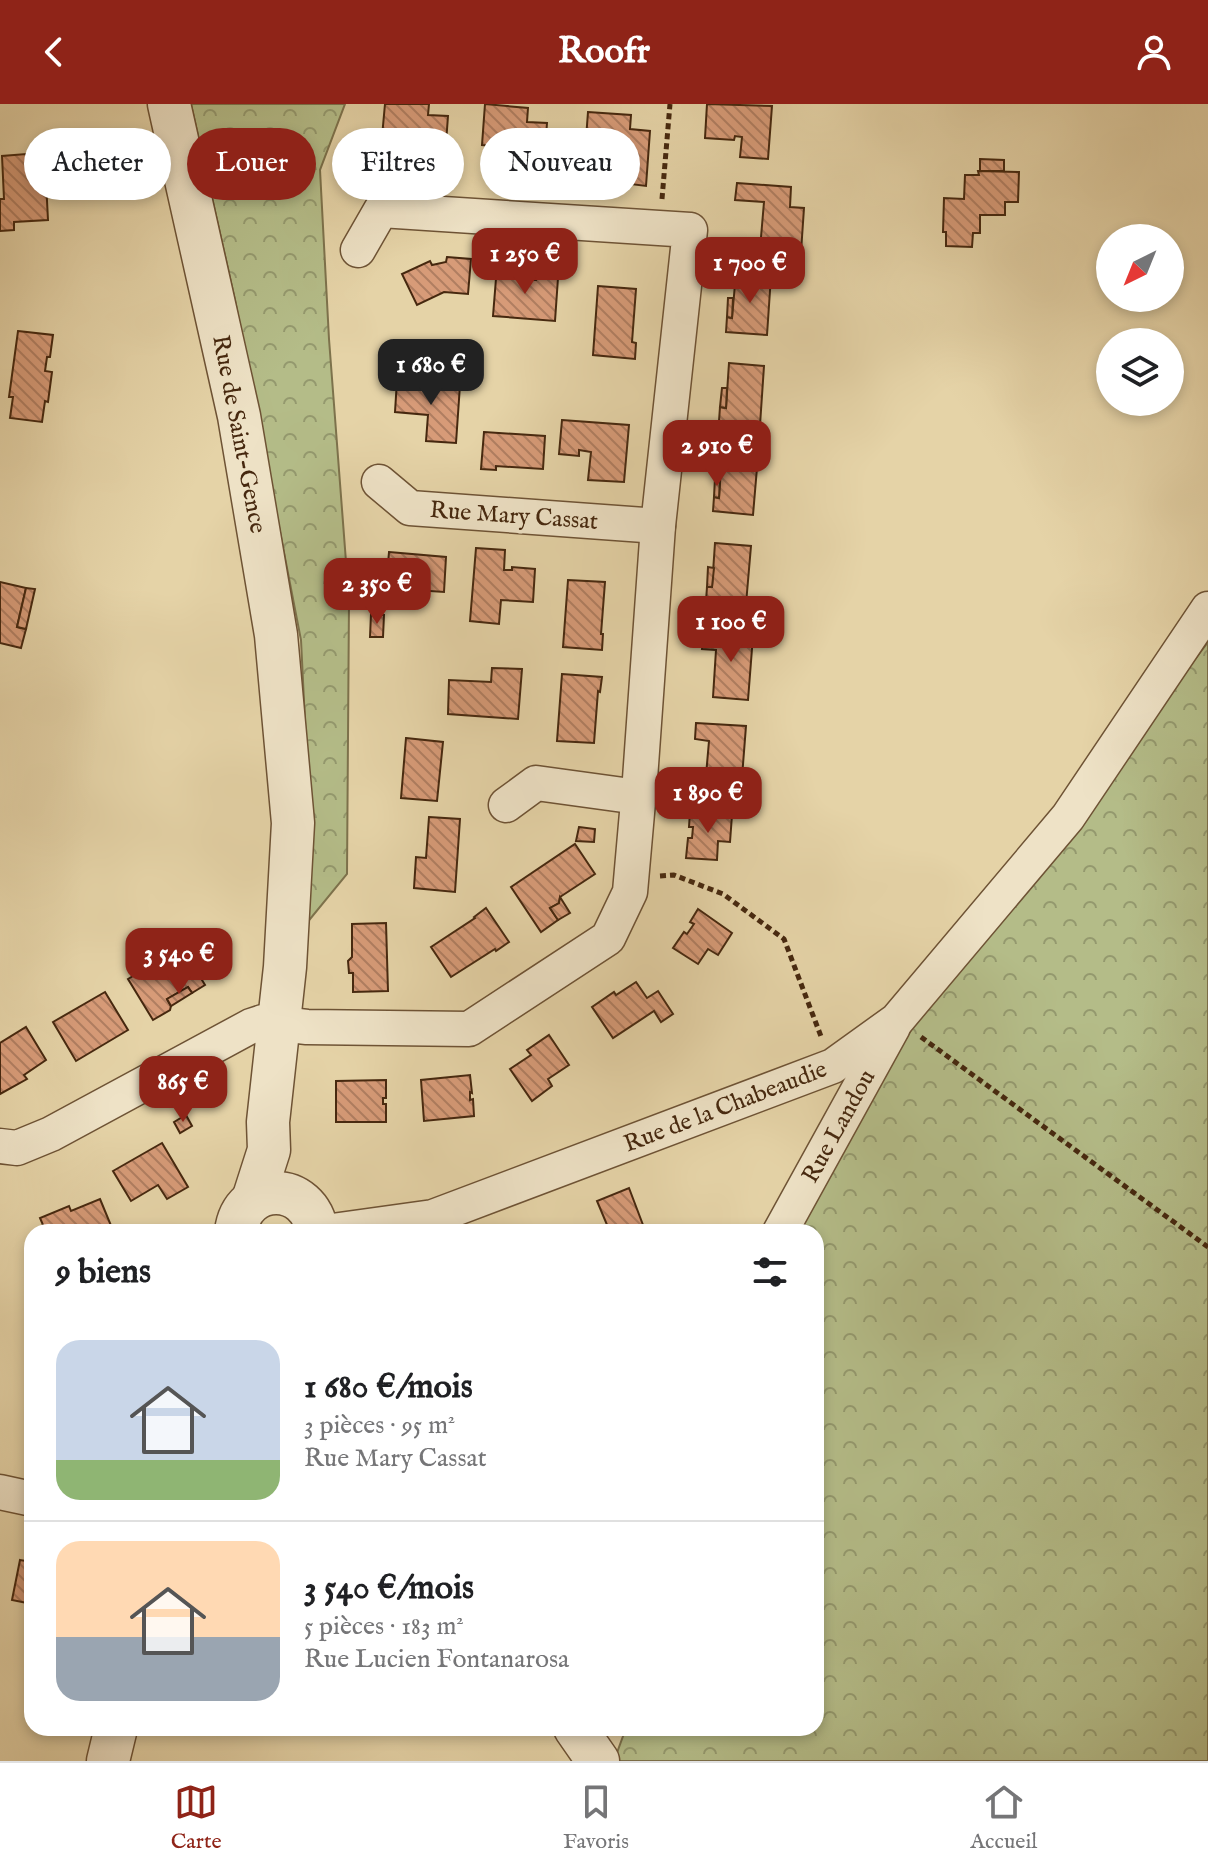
<!DOCTYPE html>
<html lang="fr">
<head>
<meta charset="utf-8">
<style>
	body { margin:0; font-family:"IM FELL English",serif; background:#f6f6f6; color:#202124; height:100vh; display:flex; flex-direction:column; font-size:30px; white-space:nowrap }
	* { box-sizing:border-box; margin:0 }
	p { font-size:26px; color:#757577 }
	.icon { flex:none; width:44px; height:44px; fill:none; stroke:currentColor; stroke-width:2; stroke-linecap:round; stroke-linejoin:round }
	.map { position:relative; flex:1; overflow:hidden }
	.panel { position:absolute; left:24px; top:1120px; width:800px; height:512px; display:flex; flex-direction:column; background:#fff; border-radius:24px; box-shadow:0 4px 12px #0003 }
	.panel>* { flex:none }
	.hud { position:absolute; left:24px; top:24px; width:800px; height:72px; display:flex; gap:16px }
	.needle { width:52px; rotate:223deg }
	.fabs { position:absolute; left:1096px; top:120px; display:grid; gap:16px }
	.fabs a { display:grid; place-items:center; width:88px; height:88px; border-radius:50%; background:#fff; box-shadow:0 4px 12px #0003; font-size:40px }
	.price { position:absolute; translate:-50% -68px; padding:0 18px; border-radius:16px; background:#8f2418; color:#fff; font-size:26px; line-height:52px; filter:drop-shadow(0 2px 4px #0008) }
	.price::after { content:''; position:absolute; left:50%; top:48px; width:24px; height:18px; margin-left:-12px; background:inherit; clip-path:polygon(0 0,100% 0,50% 100%) }
	.price.selected { background:#222; color:#fff }
	ul { padding:0; list-style:none }
	li { display:flex; align-items:center; gap:24px; height:200px; padding:0 32px }
	li+li { border-top:2px solid #e0e0e0 }
	li span { display:grid; place-items:center; flex:none; width:224px; height:160px; border-radius:24px; color:#555 }
	li>.icon { margin-inline-start:auto }
	span .icon { width:96px; height:96px; fill:#fffc; stroke-width:1 }
	li b { font-size:34px }
	h2 { display:flex; justify-content:space-between; align-items:center; height:96px; padding:0 32px; font-size:34px }
	.tag { padding:0 28px; border-radius:36px; background:#fff; box-shadow:0 4px 12px #0003; font-size:28px; line-height:72px }
	.tag.selected { background:#8f2418; color:#fff }
	header { display:flex; justify-content:space-between; align-items:center; height:104px; padding:0 32px; background:#8f2418; color:#fff; font-size:36px; font-weight:700 }
	.tab-bar { display:flex; justify-content:space-around; align-items:center; height:112px; border-top:2px solid #e0e0e0; background:#fff; font-size:22px; color:#757577 }
	.tab-bar a { display:grid; justify-items:center; gap:4px }
	.tab-bar .selected { color:#8f2418 }
	.map>svg:first-child { display:block }
</style>
</head>
<body>
<header><svg class="icon" aria-label="back" viewBox="0 0 24 24"><path d="M15 5l-7 7 7 7"/></svg>Roofr<svg class="icon" aria-label="person" viewBox="0 0 24 24"><circle cx="12" cy="8" r="4"/><path d="M4 21q1-7 8-7t8 7"/></svg></header>
<div class="map">
<svg width="1208" height="1657" viewBox="0 0 1208 1657">
	<defs>
		<pattern id="forest-crowns" width="20" height="18" patternUnits="userSpaceOnUse" patternTransform="scale(2)"><rect width="20" height="18" fill="#b4bc88"/><path d="M2 6a3 3 0 1 1 6 0M12 15a3 3 0 1 1 6 0" fill="none" stroke="#94996e"/></pattern>
		<pattern id="building-back-hatch" width="6" height="6" patternUnits="userSpaceOnUse" patternTransform="scale(2)"><rect width="6" height="6" fill="#d79b78"/><path d="M-1 5l2 2M0 0l6 6M5-1l2 2" fill="none" stroke="#b07e61"/></pattern>
	</defs>
	<rect width="100%" height="100%" fill="#e5d3a7"/>
	<filter id="stains"><feTurbulence type="fractalNoise" baseFrequency=".0025" numOctaves="4"/><feColorMatrix values="0 0 0 0 .2 0 0 0 0 .09 0 0 0 0 .02 0 0 0 .5 -.17"/></filter>
	<radialGradient id="worn" r=".72"><stop offset=".6" stop-color="#630" stop-opacity="0"/><stop offset="1" stop-color="#630" stop-opacity=".3"/></radialGradient>
	<!-- forest -->
	<g fill="url(#forest-crowns)" stroke="#7d724c" stroke-width="2">
		<polygon points="191,0 345,0 320,66 329,235 349,497 347,770 306,820 310,720 301,536 235,196"/>
		<polygon points="1208,538 1208,1657 614,1657 626,1624 816,1624 816,1128 795,1128 798,1118 911,926"/>
	</g>
	<!-- building -->
	<g fill="url(#building-back-hatch)" stroke="#46280f" stroke-width="2">
		<polygon points="385,0 429,0 428,11 448,12 444,66 428,65 429,37 382,33"/>
		<polygon points="485,0 528,4 527,18 547,19 543,74 527,72 529,45 482,41"/>
		<polygon points="707,0 772,2 768,55 740,53 742,33 735,32 734,36 705,34"/>
		<polygon points="588,8 631,11 630,25 650,27 646,82 630,80 632,52 585,48"/>
		<polygon points="26,50 26,58 45,58 48,116 14,118 14,126 0,127 0,95 4,95 2,52"/>
		<polygon points="980,55 1004,56 1004,67 980,67"/>
		<polygon points="978,67 1019,68 1018,98 1005,98 1005,111 980,111 980,129 973,129 972,143 946,142 946,128 943,128 944,94 964,95 965,71 979,71"/>
		<polygon points="737,79 791,83 790,103 804,104 801,148 760,145 764,98 735,96"/>
		<polygon points="447,153 471,155 468,190 444,188 417,201 402,170 430,157 432,161 446,158"/>
		<polygon points="497,162 517,163 516,175 536,176 537,172 558,174 555,217 493,212"/>
		<polygon points="736,169 771,172 767,231 726,228 727,213 732,214"/>
		<polygon points="598,182 636,185 632,238 636,239 635,255 593,251"/>
		<polygon points="728,194 733,194 732,214 727,213"/>
		<polygon points="18,227 53,231 50,253 47,253 45,267 52,268 48,298 45,297 42,318 10,314 13,293 9,293"/>
		<polygon points="729,259 764,262 760,321 719,317 720,303 726,304"/>
		<polygon points="397,276 460,281 456,339 426,337 428,311 395,308"/>
		<polygon points="722,284 727,284 726,304 720,303"/>
		<polygon points="562,316 629,321 624,378 588,376 591,348 579,346 579,352 559,350"/>
		<polygon points="484,328 545,332 543,365 496,362 496,366 481,365"/>
		<polygon points="722,349 758,352 753,411 713,407 714,393 719,394"/>
		<polygon points="715,374 720,374 719,394 714,393"/>
		<polygon points="715,439 751,442 746,500 706,497 707,483 712,483"/>
		<polygon points="476,444 505,446 504,466 512,466 512,463 535,465 533,498 501,496 499,520 470,517"/>
		<polygon points="389,448 446,453 444,488 386,484"/>
		<polygon points="708,463 714,464 712,483 707,483"/>
		<polygon points="568,476 605,478 601,530 603,530 602,546 563,543"/>
		<polygon points="0,478 26,484 17,523 26,525 21,544 0,539"/>
		<polygon points="26,484 35,485 26,525 17,523"/>
		<polygon points="371,510 384,511 383,533 370,533"/>
		<polygon points="704,529 753,532 748,596 713,593 716,546 702,545"/>
		<polygon points="492,564 522,565 518,615 448,610 449,576 491,578"/>
		<polygon points="562,570 602,573 600,588 598,587 594,639 557,637"/>
		<polygon points="696,619 746,622 741,686 705,683 709,637 695,635"/>
		<polygon points="406,634 443,638 437,697 401,694"/>
		<polygon points="690,708 732,711 730,738 718,737 717,756 686,754 688,734 692,734 693,723 689,723"/>
		<polygon points="429,713 460,715 455,788 414,784 416,753 426,754"/>
		<polygon points="579,723 595,725 594,738 576,737"/>
		<polygon points="575,740 595,770 560,793 559,799 550,804 558,816 541,828 511,783"/>
		<polygon points="560,793 570,809 558,816 550,804 559,799"/>
		<polygon points="486,804 509,838 496,847 495,845 451,873 431,843 475,814 474,813"/>
		<polygon points="698,805 732,829 718,851 708,845 698,860 673,844 684,828 687,830 694,820 690,818"/>
		<polygon points="386,819 388,887 353,888 353,869 349,869 348,857 352,853 352,820"/>
		<polygon points="170,850 176,860 188,853 205,881 192,889 188,883 167,895 171,902 170,906 153,916 128,875"/>
		<polygon points="636,878 647,894 658,887 673,910 661,918 654,907 613,934 592,903 614,888 616,891"/>
		<polygon points="188,883 192,889 171,902 167,895"/>
		<polygon points="105,888 128,926 76,957 53,918"/>
		<polygon points="26,923 46,956 24,971 27,975 0,990 0,939"/>
		<polygon points="549,931 569,961 548,975 552,982 532,997 510,965 531,951 527,946"/>
		<polygon points="470,971 472,989 470,988 470,996 473,995 474,1012 424,1017 421,976"/>
		<polygon points="386,976 386,994 383,994 383,1000 386,1000 386,1018 336,1018 336,977"/>
		<polygon points="186,1011 192,1022 180,1029 174,1018"/>
		<polygon points="162,1039 188,1083 167,1095 158,1081 131,1097 113,1067"/>
		<polygon points="629,1084 643,1121 627,1128 610,1128 597,1097"/>
		<polygon points="100,1095 112,1124 102,1128 46,1128 40,1114 69,1102 71,1107"/>
		<polygon points="20,1456 32,1458 32,1500 12,1496"/>
	</g>
	<g fill="none" stroke-linecap="round" stroke-linejoin="round">
		<defs>
			<g id="minor">
				<polyline points="379,378 410,404 658,422"/>
				<polyline points="506,701 536,679 638,693"/>
				<polyline points="0,1042 17,1044 51,1030 251,922 263,918 307,923 469,925 608,834 630,788 640,675 658,422 690,126 381,106 358,146"/>
				<polyline points="325,1128 433,1113 833,962 897,916 1068,713 1208,505"/>
				<polyline points="780,1128 893,923"/>
				<polyline points="0,1388 32,1395"/>
			</g>
			<g id="tertiary">
				<polyline points="169,0 239,312 276,531 293,719 285,863 268,1018 269,1046 253,1096"/>
				<path d="M 236,1128 C 242,1076 310,1076 317,1128"/>
				<polyline points="575,1624 598,1657"/>
				<polyline points="108,1657 116,1624"/>
			</g>
		</defs>
		<!-- minor casing -->
		<use href="#minor" stroke="#6e5335" stroke-width="37"/>
		<!-- tertiary casing -->
		<use href="#tertiary" stroke="#6e5335" stroke-width="45"/>
		<!-- path -->
		<g stroke="#46280f" stroke-width="5" stroke-dasharray="6 4" stroke-linecap="butt">
			<polyline points="662,95 670,0"/>
			<polyline points="660,772 674,771 723,790 784,835 822,935"/>
			<polyline points="921,933 1208,1143"/>
		</g>
		<!-- minor -->
		<use href="#minor" stroke="#eee2c6" stroke-width="34"/>
		<!-- tertiary -->
		<use href="#tertiary" stroke="#eee2c6" stroke-width="42"/>
	</g>
	<g text-anchor="middle" stroke-width="7" stroke-linejoin="round" paint-order="stroke">
		<!-- street labels -->
		<g font-size="24" fill="#46280f" stroke="#eee2c6">
			<text transform="translate(240 330) rotate(79)" y="8">Rue de Saint-Gence</text>
			<text transform="translate(514 411) rotate(4)" y="8">Rue Mary Cassat</text>
			<text transform="translate(725 1002) rotate(-21)" y="8">Rue de la Chabeaudie</text>
			<text transform="translate(838 1022) rotate(-61)" y="8">Rue Landou</text>
		</g>
	</g>
	<rect width="100%" height="100%" filter="url(#stains)"/>
	<rect width="100%" height="100%" fill="url(#worn)"/>
</svg>
<div class="fabs">
<a><svg class="needle" viewBox="-14 -14 28 28"><path d="M0-13l5 13h-10z" fill="#e53935"/><path d="M0 13l5-13h-10z" fill="#757577"/></svg></a>
<a><svg class="icon" aria-label="layers" viewBox="0 0 24 24"><path d="M12 4l9 5-9 5-9-5zM3 14l9 5 9-5"/></svg></a>
</div>
<b class="price" style="left:525px;top:192px">1 250 €</b>
<b class="price" style="left:750px;top:201px">1 700 €</b>
<b class="price selected" style="left:431px;top:303px">1 680 €</b>
<b class="price" style="left:717px;top:384px">2 910 €</b>
<b class="price" style="left:377px;top:522px">2 350 €</b>
<b class="price" style="left:731px;top:560px">1 100 €</b>
<b class="price" style="left:708px;top:731px">1 890 €</b>
<b class="price" style="left:179px;top:892px">3 540 €</b>
<b class="price" style="left:183px;top:1020px">865 €</b>
<div class="hud">
<a class="tag">Acheter</a>
<a class="tag selected">Louer</a>
<a class="tag">Filtres</a>
<a class="tag">Nouveau</a>
</div>
<section class="panel">
<h2>9 biens<svg class="icon" aria-label="filters" viewBox="0 0 24 24"><path d="M4 7h16M4 17h16"/><circle cx="9" cy="7" r="2"/><circle cx="15" cy="17" r="2"/></svg></h2>
<ul>
<li><span style="background:linear-gradient(#c9d6e8 75%,#8fb573 0)"><svg class="icon" aria-label="home" viewBox="0 0 24 24"><path d="M3 11l9-7 9 7M6 9v11h12V9"/></svg></span><div><b>1 680 €/mois</b><p>3 pièces · 95 m²</p><p>Rue Mary Cassat</p></div></li>
<li><span style="background:linear-gradient(#ffd9b3 60%,#9aa5b1 0)"><svg class="icon" aria-label="home" viewBox="0 0 24 24"><path d="M3 11l9-7 9 7M6 9v11h12V9"/></svg></span><div><b>3 540 €/mois</b><p>5 pièces · 183 m²</p><p>Rue Lucien Fontanarosa</p></div></li>
</ul>
</section>
</div>
<nav class="tab-bar">
<a class="selected"><svg class="icon" aria-label="map" viewBox="0 0 24 24"><path d="M3 6l6-2 6 2 6-2v14l-6 2-6-2-6 2zM9 4v14M15 6v14"/></svg>Carte</a>
<a><svg class="icon" aria-label="saved" viewBox="0 0 24 24"><path d="M7 4h10v16l-5-4-5 4z"/></svg>Favoris</a>
<a><svg class="icon" aria-label="home" viewBox="0 0 24 24"><path d="M3 11l9-7 9 7M6 9v11h12V9"/></svg>Accueil</a>
</nav>
</body>
</html>
